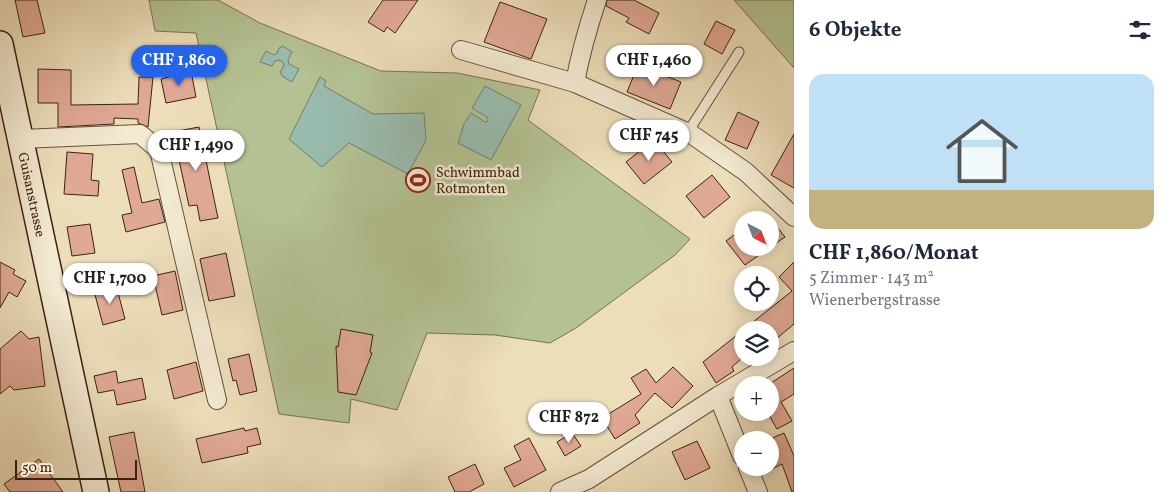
<!DOCTYPE html>
<html lang="de">
<head>
<meta charset="utf-8">
<style>
	body { margin:0; font-family:Vollkorn,serif; background:#f6f6f7; color:#1f2937; height:100vh; display:flex; flex-direction:column; font-size:19px; white-space:nowrap }
	* { box-sizing:border-box; margin:0 }
	p { font-size:16px; color:#747a83 }
	.icon { flex:none; width:28px; height:28px; fill:none; stroke:currentColor; stroke-width:2; stroke-linecap:round; stroke-linejoin:round }
	.map { position:relative; flex:1; overflow:hidden }
	.details { display:flex; flex-direction:column; background:#fff; width:375px }
	.details>* { flex:none }
	.needle { width:32px; rotate:138deg }
	.fabs { position:absolute; left:734px; top:211px; display:grid; gap:10px }
	.fabs a { display:grid; place-items:center; width:45px; height:45px; border-radius:50%; background:#fff; box-shadow:0 2px 12px #0003; font-size:25px }
	.scale { position:absolute; left:15px; bottom:12px; width:122px; box-sizing:border-box; padding-left:5px; border:2px solid #3c2210; border-top:0; font-size:14px; line-height:18px; white-space:nowrap; color:#3c2210; -webkit-text-stroke:4px #f3ead2; paint-order:stroke }
	.price { position:absolute; translate:-50% -42px; padding:0 11px; border-radius:18px; background:#fff; color:#222; font-size:16px; line-height:32px; filter:drop-shadow(0 1px 2px #0008) }
	.price::after { content:''; position:absolute; left:50%; top:30px; width:15px; height:11px; margin-left:-8px; background:inherit; clip-path:polygon(0 0,100% 0,50% 100%) }
	.price.active { background:#2563eb; color:#fff }
	ul { padding:0; list-style:none }
	li { display:grid; align-content:center; gap:10px; height:265px; padding:0 15px }
	li+li { border-top:1px solid #e0e1e3 }
	li span { display:grid; place-items:center; height:155px; border-radius:15px; color:#555 }
	li>.icon { margin-inline-start:auto }
	span .icon { width:90px; height:90px; fill:#fffc; stroke-width:1 }
	li b { font-size:21px }
	h2 { display:flex; justify-content:space-between; align-items:center; height:60px; padding:0 15px; font-size:21px }
	main { display:flex; flex:1; min-height:0 }
	.map>svg:first-child { display:block }
</style>
</head>
<body>
<main>
<div class="map">
<svg width="794" height="492" viewBox="0 0 794 492">
	<rect width="100%" height="100%" fill="#eddeba"/>
	<filter id="stains"><feTurbulence type="fractalNoise" baseFrequency=".004" numOctaves="4"/><feColorMatrix values="0 0 0 0 .2 0 0 0 0 .09 0 0 0 0 .02 0 0 0 .5 -.17"/></filter>
	<radialGradient id="worn" r=".72"><stop offset=".6" stop-color="#630" stop-opacity="0"/><stop offset="1" stop-color="#630" stop-opacity=".3"/></radialGradient>
	<!-- green -->
	<g fill="#b4c293" stroke="#787252">
		<polygon points="149,0 218,0 260,23 381,71 457,73 540,90 528,120 690,239 675,255 576,328 550,343 495,335 427,333 397,410 351,399 349,423 279,414 196,33 155,31"/>
		<polygon points="734,0 794,0 794,68"/>
	</g>
	<!-- water -->
	<g fill="#99bcaf" stroke="#747e6f">
		<polygon points="283,46 292,52 288,60 289,64 299,69 292,82 282,76 280,72 284,66 283,62 279,60 275,61 272,66 260,62 266,51 274,55 277,53 279,48"/>
		<polygon points="320,77 326,81 324,86 373,114 424,113 426,140 408,174 349,143 322,167 289,139"/>
		<polygon points="485,86 521,105 491,160 458,143 464,124 471,113 485,122 488,121 488,119 487,117 472,108"/>
	</g>
	<!-- building -->
	<g fill="#e0a995" stroke="#3c2210">
		<polygon points="15,0 37,0 45,33 23,37"/>
		<polygon points="383,0 418,0 395,33 387,27 384,32 368,22"/>
		<polygon points="607,0 634,0 659,13 649,34 626,22 629,18 606,6"/>
		<polygon points="500,2 547,19 531,59 484,42"/>
		<polygon points="716,21 735,30 722,54 704,44"/>
		<polygon points="638,65 681,82 670,109 627,92"/>
		<polygon points="38,69 71,70 71,105 138,104 139,77 153,77 148,127 138,123 138,119 114,118 114,124 58,127 58,103 38,103"/>
		<polygon points="191,71 196,97 166,103 161,79"/>
		<polygon points="738,112 759,122 747,149 725,140"/>
		<polygon points="199,127 218,218 200,221 197,205 189,206 173,132"/>
		<polygon points="794,134 794,188 771,175"/>
		<polygon points="654,140 672,162 644,184 626,162"/>
		<polygon points="67,152 93,154 91,180 99,181 98,196 64,194"/>
		<polygon points="134,167 142,203 159,199 165,222 126,232 122,215 132,213 122,170"/>
		<polygon points="712,175 730,197 704,218 686,196"/>
		<polygon points="770,218 785,237 745,265 726,241 742,229 742,248 770,248"/>
		<polygon points="90,224 95,253 72,256 67,227"/>
		<polygon points="226,253 235,296 209,301 200,259"/>
		<polygon points="0,262 15,270 13,274 26,281 17,297 9,292 0,308"/>
		<polygon points="794,262 794,324 770,344 770,330 743,330 792,291 779,277"/>
		<polygon points="118,264 121,278 107,282 103,268"/>
		<polygon points="175,271 183,310 162,315 153,276"/>
		<polygon points="116,285 125,319 103,325 94,291"/>
		<polygon points="341,329 373,335 370,352 372,353 356,395 338,392 336,346 338,347"/>
		<polygon points="21,331 29,339 39,337 45,386 14,390 10,386 0,394 0,349"/>
		<polygon points="742,331 742,358 732,367 734,371 716,383 703,362"/>
		<polygon points="249,354 257,391 240,395 236,380 233,381 228,359"/>
		<polygon points="196,362 203,391 174,399 167,370"/>
		<polygon points="673,367 693,386 672,408 655,393 635,415 640,423 615,439 602,418 641,394 631,378 646,369 656,383"/>
		<polygon points="794,368 794,394 781,402 792,421 777,429 770,417 770,381 771,383"/>
		<polygon points="116,371 118,383 142,378 146,399 117,405 114,390 98,393 94,376"/>
		<polygon points="244,428 245,431 257,428 261,444 247,447 248,453 202,463 196,439"/>
		<polygon points="134,432 145,492 121,492 109,437"/>
		<polygon points="572,433 581,446 565,456 557,442"/>
		<polygon points="784,433 794,456 794,491 792,492 782,464 770,470 770,439"/>
		<polygon points="529,438 546,470 514,487 504,468 521,460 514,446"/>
		<polygon points="697,441 710,468 685,480 672,452"/>
		<polygon points="39,459 63,492 10,492 4,484"/>
		<polygon points="475,464 484,484 469,492 455,492 448,477"/>
	</g>
	<g fill="none" stroke-linecap="round" stroke-linejoin="round">
		<defs>
			<polyline id="lane" points="688,132 739,52"/>
			<g id="street">
				<polyline points="461,50 575,83 691,134 746,172 794,217"/>
				<path d="M 575,83 C 580,55 588,27 597,0"/>
				<polyline points="21,139 140,134 159,150 217,400"/>
				<polyline points="718,396 742,456"/>
				<polyline points="748,468 758,492"/>
				<polyline points="560,492 589,479 718,396 794,351"/>
			</g>
			<g id="secondary">
				<path id="s1" d="M 0,44 L 96,492"/>
			</g>
		</defs>
		<!-- lane casing -->
		<use href="#lane" stroke="#68513a" stroke-width="11"/>
		<!-- street casing -->
		<use href="#street" stroke="#68513a" stroke-width="20"/>
		<!-- secondary casing -->
		<use href="#secondary" stroke="#3c2210" stroke-width="28"/>
		<!-- lane -->
		<use href="#lane" stroke="#f3ead2" stroke-width="9"/>
		<!-- street -->
		<use href="#street" stroke="#f3ead2" stroke-width="18"/>
		<!-- secondary -->
		<use href="#secondary" stroke="#f3ead2" stroke-width="25"/>
	</g>
	<!-- icons -->
	<defs>
		<symbol id="stadium-ring" viewBox="-11 -11 22 22"><circle r="9.5" fill="#f3ead2" stroke="#8f2418" stroke-width="1.5"/><path d="M0-5a6.5 5 0 1 0 0 10a6.5 5 0 1 0 0-10ZM-3.5-1.8h7v3.6h-7Z" fill="#8f2418"/></symbol>
	</defs>
	<g fill-rule="evenodd">
		<use href="#stadium-ring" x="404" y="166" width="28" height="28"/>
	</g>
	<g text-anchor="middle" stroke-width="5" stroke-linejoin="round" paint-order="stroke">
		<!-- poi labels -->
		<g font-size="14" fill="#3c2210" stroke="#f3ead2" text-anchor="start">
			<text x="436" y="177">Schwimmbad<tspan x="436" dy="16">Rotmonten</tspan></text>
		</g>
		<!-- street labels -->
		<g font-size="14" fill="#3c2210" stroke="#f3ead2">
			<text dy="5" stroke="none"><textPath href="#s1" startOffset="154">Guisanstrasse</textPath></text>
		</g>
	</g>
	<rect width="100%" height="100%" filter="url(#stains)"/>
	<rect width="100%" height="100%" fill="url(#worn)"/>
</svg>
<div class="fabs">
<a><svg class="needle" viewBox="-14 -14 28 28"><path d="M0-13l5 13h-10z" fill="#e53935"/><path d="M0 13l5-13h-10z" fill="#747a83"/></svg></a>
<a><svg class="icon" aria-label="locate" viewBox="0 0 24 24"><circle cx="12" cy="12" r="6"/><path d="M12 2v4M12 18v4M2 12h4M18 12h4"/></svg></a>
<a><svg class="icon" aria-label="layers" viewBox="0 0 24 24"><path d="M12 4l9 5-9 5-9-5zM3 14l9 5 9-5"/></svg></a>
<a>+</a>
<a>−</a>
</div>
<div class="scale">50 m</div>
<b class="price active" style="left:179px;top:87px">CHF 1,860</b>
<b class="price" style="left:654px;top:87px">CHF 1,460</b>
<b class="price" style="left:649px;top:162px">CHF 745</b>
<b class="price" style="left:196px;top:172px">CHF 1,490</b>
<b class="price" style="left:110px;top:305px">CHF 1,700</b>
<b class="price" style="left:569px;top:444px">CHF 872</b>
</div>
<section class="details">
<h2>6 Objekte<svg class="icon" aria-label="filters" viewBox="0 0 24 24"><path d="M4 7h16M4 17h16"/><circle cx="9" cy="7" r="2"/><circle cx="15" cy="17" r="2"/></svg></h2>
<ul>
<li><span style="background:linear-gradient(#bfe0f5 75%,#c2b280 0)"><svg class="icon" aria-label="home" viewBox="0 0 24 24"><path d="M3 11l9-7 9 7M6 9v11h12V9"/></svg></span><div><b>CHF 1,860/Monat</b><p>5 Zimmer · 143 m²</p><p>Wienerbergstrasse</p></div></li>
</ul>
</section>
</main>
</body>
</html>
